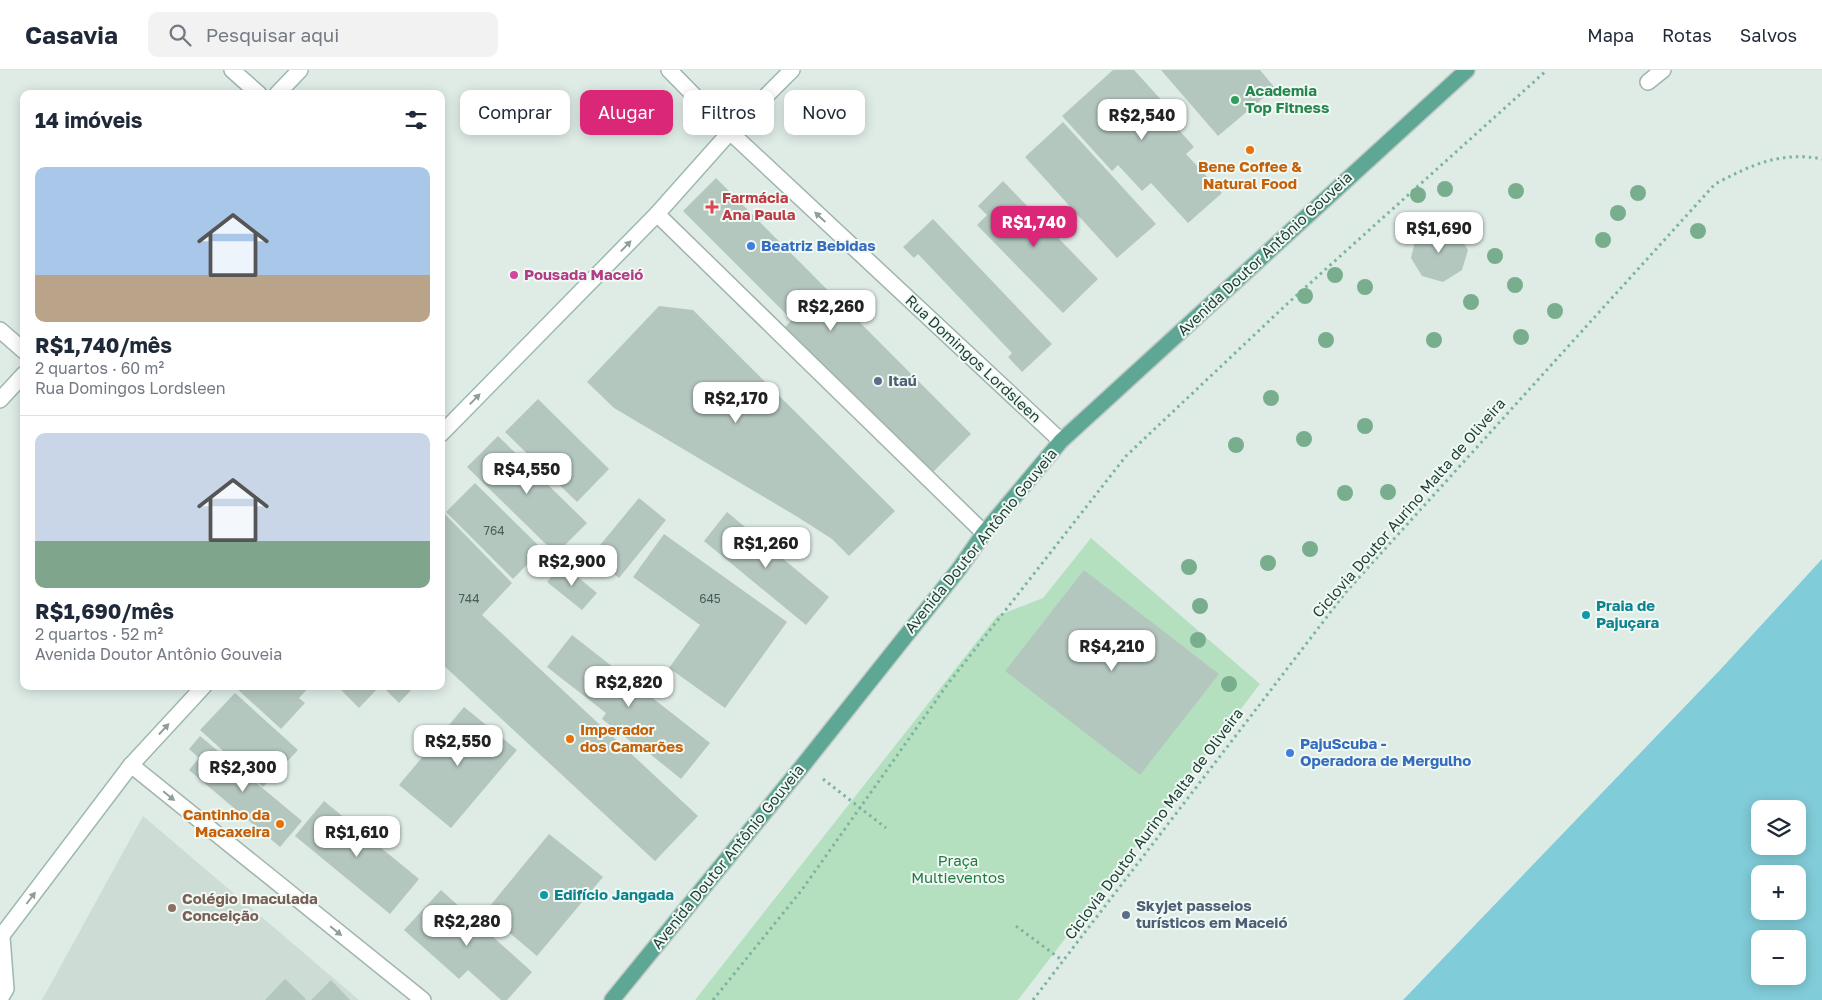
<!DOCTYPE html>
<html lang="pt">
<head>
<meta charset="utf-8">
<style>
	body { margin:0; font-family:"Golos Text",sans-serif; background:#f2f2f3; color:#1f2937; height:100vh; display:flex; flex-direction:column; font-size:19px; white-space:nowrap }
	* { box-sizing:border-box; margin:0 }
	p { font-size:16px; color:#747a83 }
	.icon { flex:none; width:28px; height:28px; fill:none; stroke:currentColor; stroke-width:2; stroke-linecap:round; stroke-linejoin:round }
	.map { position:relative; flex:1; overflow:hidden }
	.panel { position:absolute; left:20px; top:20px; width:425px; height:600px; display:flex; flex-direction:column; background:#fff; border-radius:10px; box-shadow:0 2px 12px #0003 }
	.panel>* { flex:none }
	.hud { position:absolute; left:460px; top:20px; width:475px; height:45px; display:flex; gap:10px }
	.fabs { position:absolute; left:1751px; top:730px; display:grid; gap:10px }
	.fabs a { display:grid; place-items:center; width:55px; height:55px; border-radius:10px; background:#fff; box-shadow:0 2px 12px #0003; font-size:25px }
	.price { position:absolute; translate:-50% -42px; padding:0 11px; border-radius:10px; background:#fff; color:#222; font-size:16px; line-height:32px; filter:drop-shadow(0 1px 2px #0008) }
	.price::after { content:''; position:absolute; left:50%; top:30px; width:15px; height:11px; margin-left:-8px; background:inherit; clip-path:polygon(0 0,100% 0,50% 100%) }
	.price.current { background:#db2777; color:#fff }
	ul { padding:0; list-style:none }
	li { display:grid; align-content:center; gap:10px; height:265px; padding:0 15px }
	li+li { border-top:1px solid #e0e1e3 }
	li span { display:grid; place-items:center; height:155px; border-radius:10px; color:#555 }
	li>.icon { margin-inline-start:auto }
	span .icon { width:90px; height:90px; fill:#fffc; stroke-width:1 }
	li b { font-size:21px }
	h2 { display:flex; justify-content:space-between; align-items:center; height:60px; padding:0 15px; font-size:21px }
	.pill { padding:0 18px; border-radius:10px; background:#fff; box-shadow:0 2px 12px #0003; font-size:18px; line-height:45px }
	.pill.current { background:#db2777; color:#fff }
	header { display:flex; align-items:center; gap:30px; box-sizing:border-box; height:70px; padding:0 25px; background:#fff; border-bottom:1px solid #e0e1e3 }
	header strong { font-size:24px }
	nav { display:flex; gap:28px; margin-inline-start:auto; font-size:18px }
	.search { width:350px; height:45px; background:#f2f2f3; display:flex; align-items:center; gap:12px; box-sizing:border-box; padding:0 18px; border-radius:10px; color:#747a83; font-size:19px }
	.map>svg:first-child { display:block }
</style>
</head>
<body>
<header>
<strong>Casavia</strong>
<div class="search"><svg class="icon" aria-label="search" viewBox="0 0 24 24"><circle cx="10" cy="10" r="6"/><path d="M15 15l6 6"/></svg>Pesquisar aqui</div>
<nav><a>Mapa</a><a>Rotas</a><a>Salvos</a></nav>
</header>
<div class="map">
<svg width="1822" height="930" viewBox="0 0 1822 930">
	<rect width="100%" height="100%" fill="#dfece6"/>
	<!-- built -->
	<polygon fill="#cddcd5" points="143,746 359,930 42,930"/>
	<!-- green -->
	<polygon fill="#b5e0c0" points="1091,468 1260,614 1018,930 695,930 997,546 1043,528"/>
	<!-- water -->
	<path fill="#80ccd8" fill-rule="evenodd" d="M 1822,489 L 1822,930 L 1403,930 L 1720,600 ZM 1760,739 L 1798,739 L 1798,776 L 1760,776 ZM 1760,804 L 1798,804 L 1798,841 L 1760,841 ZM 1760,869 L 1798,869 L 1798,906 L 1760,906 Z"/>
	<!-- building -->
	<g fill="#b4c7bf">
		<polygon points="1113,0 1134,0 1176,46 1171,51 1194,77 1186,84 1222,123 1188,153 1151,113 1142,121 1118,95 1112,101 1062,46"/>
		<polygon points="1161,0 1260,0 1275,18 1218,66"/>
		<polygon points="1063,52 1156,154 1117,188 1025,87"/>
		<polygon points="716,108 971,364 930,405 784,258 792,250 683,141"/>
		<polygon points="1003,111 1098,209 1063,243 977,155 987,145 978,136"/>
		<polygon points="933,149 1052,274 1022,302 1008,287 1012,283 918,184 914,188 903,177"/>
		<polygon points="1435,155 1456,161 1468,180 1462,200 1443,212 1422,206 1411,188 1416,167"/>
		<polygon points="659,236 693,240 895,441 849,486 832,469 796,446 614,338 587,312"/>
		<polygon points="538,329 609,399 577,432 505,362"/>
		<polygon points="498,366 587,453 556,484 467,397"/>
		<polygon points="475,413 542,479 513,509 446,442"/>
		<polygon points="639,428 666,450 619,508 591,486"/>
		<polygon points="441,440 512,513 482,545 698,746 655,791 441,593"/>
		<polygon points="727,442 829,527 806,555 704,471"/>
		<polygon points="664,464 787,552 725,638 669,598 700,555 633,507"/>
		<polygon points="562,494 597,523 582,540 547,512"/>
		<polygon points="1084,500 1219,604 1140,705 1005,601"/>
		<polygon points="572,565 710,673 681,709 650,684 654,680 643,672 639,678 602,649 606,643 547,597"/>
		<polygon points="234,616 310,616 299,628 305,633 281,659"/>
		<polygon points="337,616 380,616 359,638"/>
		<polygon points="382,616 415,616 399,633"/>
		<polygon points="235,623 298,680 263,717 200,660"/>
		<polygon points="464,637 517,680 451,758 399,715"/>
		<polygon points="200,666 302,751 280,777 189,700 199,688 189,679"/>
		<polygon points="324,731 419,809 390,844 295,766"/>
		<polygon points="549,764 603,807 537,886 485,842"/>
		<polygon points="441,820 532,902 507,930 501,930 468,900 459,909 404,860"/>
		<polygon points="285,909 306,929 305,930 265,930"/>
		<polygon points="331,910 350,930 311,930"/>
	</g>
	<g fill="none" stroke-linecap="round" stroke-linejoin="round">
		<defs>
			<g id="lane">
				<polyline points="1648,12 1663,0"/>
				<polyline points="657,144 984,463"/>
			</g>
			<g id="street">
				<polyline points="232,0 259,24"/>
				<polyline points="669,0 730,62 1061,371"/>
				<polyline points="0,260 24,281"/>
				<polyline points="131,695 423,930"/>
			</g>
			<g id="secondary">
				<polyline points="277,24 300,0"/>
				<polyline points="0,330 24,304"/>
				<polyline points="441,364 657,144 730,62 792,0"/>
				<polyline points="0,868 131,695 204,616"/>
				<polyline points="0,929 6,919 2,867"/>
			</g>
			<polyline id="primary" points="612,930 804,694 959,499 984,463 1061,371 1467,0"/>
		</defs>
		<!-- lane casing -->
		<use href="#lane" stroke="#a1b4ad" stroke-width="18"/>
		<!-- street casing -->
		<use href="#street" stroke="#a1b4ad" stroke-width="18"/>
		<!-- secondary casing -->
		<use href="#secondary" stroke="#9cb9af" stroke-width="18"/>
		<!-- primary casing -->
		<use href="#primary" stroke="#c0c9c6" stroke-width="18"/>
		<!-- path -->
		<g stroke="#7cb4a1" stroke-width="3" stroke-dasharray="2.5 4" stroke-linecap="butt">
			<polyline points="823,709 886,758"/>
			<polyline points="1016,856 1063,891"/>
			<polyline points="713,930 801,821 947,615 1126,386 1287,234 1547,0"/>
			<path d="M 1033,930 L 1346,522 L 1715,114 C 1751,95 1781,81 1822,89"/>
		</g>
		<!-- lane -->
		<use href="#lane" stroke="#fff" stroke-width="15"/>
		<!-- street -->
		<use href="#street" stroke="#fff" stroke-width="15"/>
		<!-- secondary -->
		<use href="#secondary" stroke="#fff" stroke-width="15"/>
		<!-- primary -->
		<use href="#primary" stroke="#5ea794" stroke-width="15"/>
	</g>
	<!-- trees -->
	<g fill="#78ad8d">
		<circle cx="1445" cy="119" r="8"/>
		<circle cx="1516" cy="121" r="8"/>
		<circle cx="1638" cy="123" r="8"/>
		<circle cx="1418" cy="125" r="8"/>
		<circle cx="1618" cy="143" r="8"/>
		<circle cx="1698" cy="161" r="8"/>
		<circle cx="1603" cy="170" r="8"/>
		<circle cx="1495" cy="186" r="8"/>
		<circle cx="1335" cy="205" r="8"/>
		<circle cx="1515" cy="215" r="8"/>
		<circle cx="1365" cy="217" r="8"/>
		<circle cx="1305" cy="226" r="8"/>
		<circle cx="1471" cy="232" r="8"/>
		<circle cx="1555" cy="241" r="8"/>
		<circle cx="1521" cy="267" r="8"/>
		<circle cx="1326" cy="270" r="8"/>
		<circle cx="1434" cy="270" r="8"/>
		<circle cx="1271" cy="328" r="8"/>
		<circle cx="1365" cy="356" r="8"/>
		<circle cx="1304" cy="369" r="8"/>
		<circle cx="1236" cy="375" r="8"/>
		<circle cx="1388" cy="422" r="8"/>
		<circle cx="1345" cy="423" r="8"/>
		<circle cx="1310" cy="479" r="8"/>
		<circle cx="1268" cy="493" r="8"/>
		<circle cx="1189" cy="497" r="8"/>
		<circle cx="1200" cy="536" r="8"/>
		<circle cx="1198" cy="570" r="8"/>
		<circle cx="1229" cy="614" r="8"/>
	</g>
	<!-- one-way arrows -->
	<defs><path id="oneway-solid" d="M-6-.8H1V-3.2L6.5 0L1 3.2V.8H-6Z" transform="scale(1.25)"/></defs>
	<g fill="#8e9e9a">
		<use href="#oneway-solid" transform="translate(820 147) rotate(-137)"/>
		<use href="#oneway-solid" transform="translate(626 176) rotate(-46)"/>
		<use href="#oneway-solid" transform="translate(475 329) rotate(-46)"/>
		<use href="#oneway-solid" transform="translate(164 659) rotate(-47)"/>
		<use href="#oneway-solid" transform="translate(169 726) rotate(39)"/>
		<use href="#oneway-solid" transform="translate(31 828) rotate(-53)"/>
		<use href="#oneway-solid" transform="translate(336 861) rotate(39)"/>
	</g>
	<!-- markers -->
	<circle fill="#2e9e5b" stroke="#f0f9f4" stroke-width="2" cx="1235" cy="30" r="5"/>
	<g fill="#e8710a" stroke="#f0f9f4" stroke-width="2">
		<circle cx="1250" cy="80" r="5"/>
		<circle cx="570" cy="669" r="5"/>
		<circle cx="280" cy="754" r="5"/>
	</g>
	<path fill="#e0444e" stroke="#f0f9f4" stroke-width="2" d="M709.5 129.5h5v5h5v5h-5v5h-5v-5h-5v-5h5z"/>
	<g fill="#3f7fe0" stroke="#f0f9f4" stroke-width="2">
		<circle cx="751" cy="176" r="5"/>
		<circle cx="1290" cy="683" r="5"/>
	</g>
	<circle fill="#d1479c" stroke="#f0f9f4" stroke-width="2" cx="514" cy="205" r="5"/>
	<g fill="#5c6f8a" stroke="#f0f9f4" stroke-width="2">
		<circle cx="878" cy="311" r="5"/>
		<circle cx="1126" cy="845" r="5"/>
	</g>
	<g fill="#0f9aa8" stroke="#f0f9f4" stroke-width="2">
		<circle cx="1586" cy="545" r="5"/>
		<circle cx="544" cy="825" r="5"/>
	</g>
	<circle fill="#8d6e63" stroke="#f0f9f4" stroke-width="2" cx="172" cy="838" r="5"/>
	<g text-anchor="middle" stroke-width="4" stroke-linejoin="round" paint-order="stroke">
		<!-- number labels -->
		<g font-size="12" fill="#446058">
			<text x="494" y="465">764</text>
			<text x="469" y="533">744</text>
			<text x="710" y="533">645</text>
		</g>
		<!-- leisure labels -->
		<g font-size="15" font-weight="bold" fill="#27864d" stroke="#f0f9f4" text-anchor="start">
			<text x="1245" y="26">Academia<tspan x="1245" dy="17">Top Fitness</tspan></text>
		</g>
		<!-- food labels -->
		<g font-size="15" font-weight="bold" fill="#c56008" stroke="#f0f9f4">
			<text x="1250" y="102">Bene Coffee &amp;<tspan x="1250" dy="17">Natural Food</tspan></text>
			<text x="580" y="665" text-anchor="start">Imperador<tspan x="580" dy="17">dos Camarões</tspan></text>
			<text x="270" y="750" text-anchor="end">Cantinho da<tspan x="270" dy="17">Macaxeira</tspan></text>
		</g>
		<!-- health labels -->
		<g font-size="15" font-weight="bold" fill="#be3a42" stroke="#f0f9f4" text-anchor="start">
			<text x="722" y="133">Farmácia<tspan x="722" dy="17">Ana Paula</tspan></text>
		</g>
		<!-- shop labels -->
		<g font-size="15" font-weight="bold" fill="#366cbe" stroke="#f0f9f4" text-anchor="start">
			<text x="761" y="181">Beatriz Bebidas</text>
			<text x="1300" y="679">PajuScuba -<tspan x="1300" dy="17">Operadora de Mergulho</tspan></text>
		</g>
		<!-- street labels -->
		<g font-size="15" fill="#1e3e35" stroke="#f0f9f4">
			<text transform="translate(1265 184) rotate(-43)" y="5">Avenida Doutor Antônio Gouveia</text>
			<text transform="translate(973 289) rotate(43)" y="5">Rua Domingos Lordsleen</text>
			<text transform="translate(1409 438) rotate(-49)" y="5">Ciclovia Doutor Aurino Malta de Oliveira</text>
			<text transform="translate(981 471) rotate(-51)" y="5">Avenida Doutor Antônio Gouveia</text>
			<text transform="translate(1154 754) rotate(-53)" y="5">Ciclovia Doutor Aurino Malta de Oliveira</text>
			<text transform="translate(728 787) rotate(-51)" y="5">Avenida Doutor Antônio Gouveia</text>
		</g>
		<!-- hotel labels -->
		<g font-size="15" font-weight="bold" fill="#b23c85" stroke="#f0f9f4" text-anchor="start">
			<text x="524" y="210">Pousada Maceió</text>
		</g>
		<!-- service labels -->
		<g font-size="15" font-weight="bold" fill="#4e5e75" stroke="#f0f9f4" text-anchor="start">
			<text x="888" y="316">Itaú</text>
			<text x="1136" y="841">Skyjet passeios<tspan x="1136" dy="17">turísticos em Maceió</tspan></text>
		</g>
		<!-- culture labels -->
		<g font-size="15" font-weight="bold" fill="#0d838f" stroke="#f0f9f4" text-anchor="start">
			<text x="1596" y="541">Praia de<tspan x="1596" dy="17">Pajuçara</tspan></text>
			<text x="554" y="830">Edifício Jangada</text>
		</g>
		<!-- park labels -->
		<g font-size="15" fill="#247a44" stroke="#f0f9f4">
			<text x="958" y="796">Praça<tspan x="958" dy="17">Multieventos</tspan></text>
		</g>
		<!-- education labels -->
		<g font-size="15" font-weight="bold" fill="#785e54" stroke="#f0f9f4" text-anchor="start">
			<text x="182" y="834">Colégio Imaculada<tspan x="182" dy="17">Conceição</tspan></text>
		</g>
	</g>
</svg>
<div class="fabs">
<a><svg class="icon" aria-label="layers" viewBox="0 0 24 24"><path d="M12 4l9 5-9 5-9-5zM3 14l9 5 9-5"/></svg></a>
<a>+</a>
<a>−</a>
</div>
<b class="price" style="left:1142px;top:71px">R$2,540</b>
<b class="price current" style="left:1034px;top:178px">R$1,740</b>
<b class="price" style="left:1439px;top:184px">R$1,690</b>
<b class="price" style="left:831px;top:262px">R$2,260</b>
<b class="price" style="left:736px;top:354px">R$2,170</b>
<b class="price" style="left:527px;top:425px">R$4,550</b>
<b class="price" style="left:766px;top:499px">R$1,260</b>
<b class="price" style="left:572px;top:517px">R$2,900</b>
<b class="price" style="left:1112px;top:602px">R$4,210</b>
<b class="price" style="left:629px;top:638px">R$2,820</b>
<b class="price" style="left:458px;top:697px">R$2,550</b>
<b class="price" style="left:243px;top:723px">R$2,300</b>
<b class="price" style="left:357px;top:788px">R$1,610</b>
<b class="price" style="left:467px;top:877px">R$2,280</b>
<div class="hud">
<a class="pill">Comprar</a>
<a class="pill current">Alugar</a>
<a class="pill">Filtros</a>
<a class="pill">Novo</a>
</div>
<section class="panel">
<h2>14 imóveis<svg class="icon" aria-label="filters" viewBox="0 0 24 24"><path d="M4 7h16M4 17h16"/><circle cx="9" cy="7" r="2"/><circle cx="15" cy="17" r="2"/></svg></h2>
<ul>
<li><span style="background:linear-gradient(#a9c7e8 70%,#b9a48a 0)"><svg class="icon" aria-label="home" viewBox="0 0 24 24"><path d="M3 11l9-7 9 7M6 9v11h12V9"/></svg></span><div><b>R$1,740/mês</b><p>2 quartos · 60 m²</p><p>Rua Domingos Lordsleen</p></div></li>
<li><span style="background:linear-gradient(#c9d6e8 70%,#7fa58c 0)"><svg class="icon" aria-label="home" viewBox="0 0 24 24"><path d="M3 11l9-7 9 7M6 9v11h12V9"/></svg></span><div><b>R$1,690/mês</b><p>2 quartos · 52 m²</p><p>Avenida Doutor Antônio Gouveia</p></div></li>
</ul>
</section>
</div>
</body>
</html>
